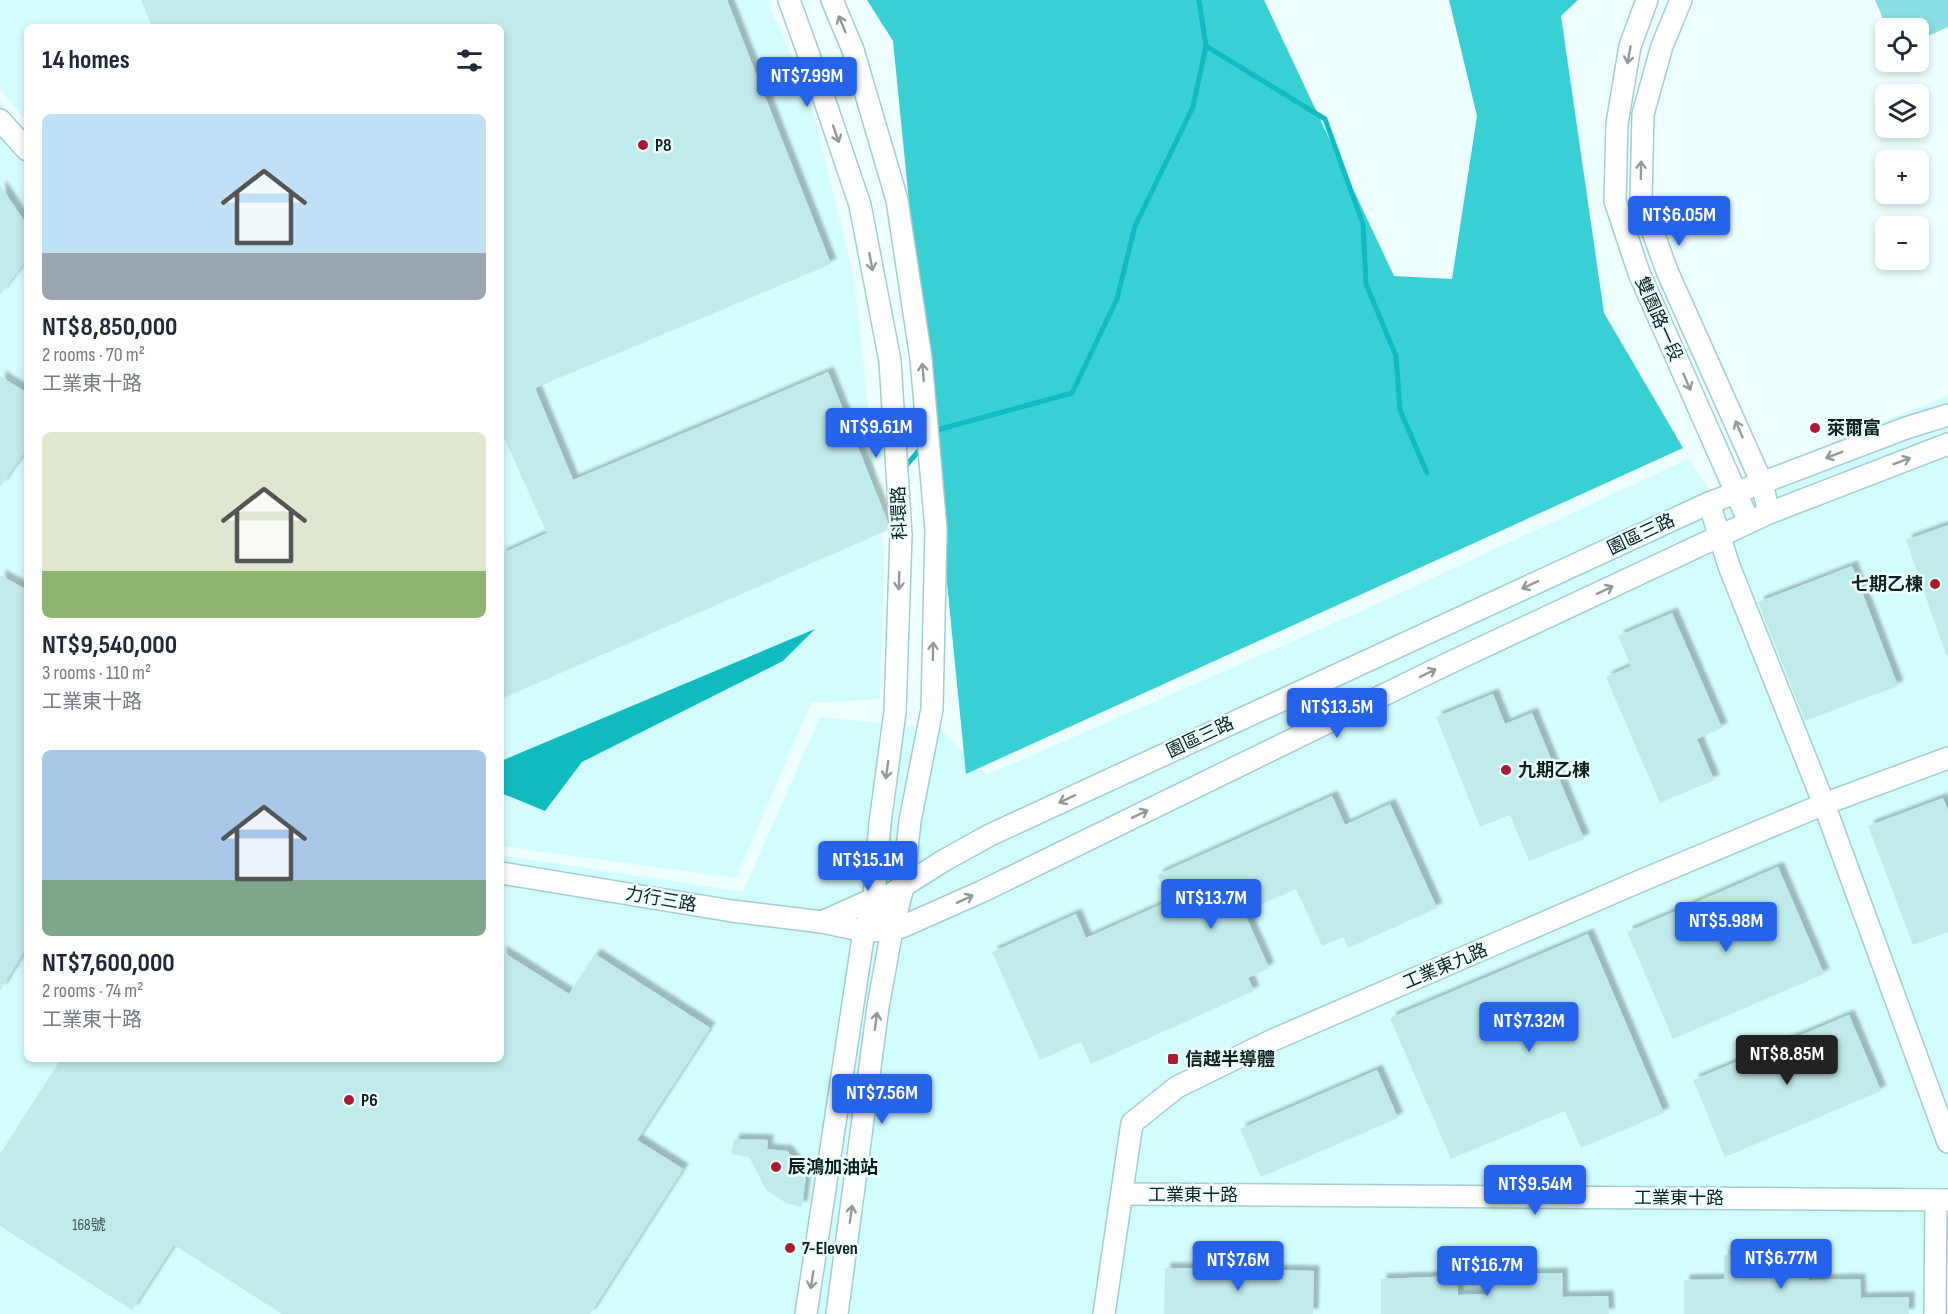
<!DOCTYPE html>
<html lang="en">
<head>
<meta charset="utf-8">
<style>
	body { margin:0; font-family:"Sofia Sans Condensed","Noto Sans TC",sans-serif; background:#f2f2f3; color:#1f2937; height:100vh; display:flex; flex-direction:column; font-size:22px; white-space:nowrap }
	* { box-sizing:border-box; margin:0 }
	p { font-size:20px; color:#747a83 }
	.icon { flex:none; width:33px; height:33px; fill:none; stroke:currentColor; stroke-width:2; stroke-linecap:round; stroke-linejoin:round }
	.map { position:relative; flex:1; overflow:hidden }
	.drawer { position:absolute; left:24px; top:24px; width:480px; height:1038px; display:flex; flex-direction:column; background:#fff; border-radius:9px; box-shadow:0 3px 9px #0003 }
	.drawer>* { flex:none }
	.fabs { position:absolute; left:1875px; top:18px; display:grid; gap:12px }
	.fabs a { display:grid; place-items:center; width:54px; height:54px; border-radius:9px; background:#fff; box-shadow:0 3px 9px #0003; font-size:30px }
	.price { position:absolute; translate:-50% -51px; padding:0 14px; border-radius:6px; background:#2563eb; color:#fff; font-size:20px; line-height:39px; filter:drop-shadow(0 2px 3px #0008) }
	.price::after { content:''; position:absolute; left:50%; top:36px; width:18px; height:14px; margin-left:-9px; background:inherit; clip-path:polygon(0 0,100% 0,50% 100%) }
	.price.active { background:#222; color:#fff }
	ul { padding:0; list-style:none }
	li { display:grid; align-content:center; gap:12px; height:318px; padding:0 18px }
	li span { display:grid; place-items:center; height:186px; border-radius:9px; color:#555 }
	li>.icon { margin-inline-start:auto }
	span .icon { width:108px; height:108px; fill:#fffc; stroke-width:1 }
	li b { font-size:26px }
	h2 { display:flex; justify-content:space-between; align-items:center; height:72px; padding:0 18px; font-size:26px }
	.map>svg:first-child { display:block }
</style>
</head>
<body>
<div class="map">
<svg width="1948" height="1314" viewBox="0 0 1948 1314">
	<defs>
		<filter id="shadow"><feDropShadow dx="5.5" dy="-5.5" stdDeviation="1.5" flood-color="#0004"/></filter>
	</defs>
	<rect width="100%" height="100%" fill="#edffff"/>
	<!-- built -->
	<g fill="#d2fdfe">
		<polygon points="0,0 767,0 810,98 854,279 884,556 880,699 811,703 736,878 501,846 501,27 27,27 27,122 0,89"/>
		<polygon points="0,103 27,135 27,1059 501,1059 501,855 743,892 820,717 940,729 987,775 1366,609 1688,459 1710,491 1948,396 1948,1314 0,1314"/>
	</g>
	<!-- green -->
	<polygon fill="#8adfe2" points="1875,0 1948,0 1948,27 1919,40 1918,28 1887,28"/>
	<!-- forest -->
	<polygon fill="#39d0d5" points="867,0 1264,0 1394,276 1452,279 1477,116 1449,0 1578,0 1561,16 1604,313 1683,448 966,774 893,41"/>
	<!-- water -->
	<polygon fill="#11bcc1" points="815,629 783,661 582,762 545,811 501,793 501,761"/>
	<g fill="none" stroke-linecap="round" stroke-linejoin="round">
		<!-- stream -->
		<g stroke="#11bcc1" stroke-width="5">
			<polyline points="1206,46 1325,119 1363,224 1366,284 1396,356 1400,410 1427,473"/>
			<polyline points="933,435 937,430 1072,393 1117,299 1135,226 1193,107 1206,46 1199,0"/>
			<polyline points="903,469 923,446"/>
		</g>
	</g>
	<!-- building -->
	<g fill="#c0ebec" filter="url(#shadow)">
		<polygon points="141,0 727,0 831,264 535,388 573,480 828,372 887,520 888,530 501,699 501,554 547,533 501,431 501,27 152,27"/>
		<polygon points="0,185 27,225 27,259 0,295"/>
		<polygon points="0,376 27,393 27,449 0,487"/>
		<polygon points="1948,525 1948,655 1946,655 1906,540"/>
		<polygon points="1852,566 1898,686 1805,721 1758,602"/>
		<polygon points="0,575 27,590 27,947 0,991"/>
		<polygon points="1672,613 1722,728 1697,739 1714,780 1660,803 1606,677 1631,666 1618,636"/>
		<polygon points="1493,694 1505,724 1532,713 1584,839 1529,861 1510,815 1480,827 1436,717"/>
		<polygon points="1332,796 1345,825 1390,804 1437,908 1348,948 1343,937 1322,946 1296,889 1244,912 1269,968 1248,978 1254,991 1091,1064 1081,1042 1040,1060 992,952 1076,914 1086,938 1169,901 1157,875"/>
		<polygon points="1943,798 1948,811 1948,932 1913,945 1868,826"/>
		<polygon points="1778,867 1824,974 1673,1039 1627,932"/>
		<polygon points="1588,934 1664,1113 1581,1148 1565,1111 1451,1159 1390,1018"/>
		<polygon points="501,951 569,994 595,954 710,1028 637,1140 683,1169 590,1314 282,1314 174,1245 132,1310 0,1226 0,1154 61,1059 501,1059"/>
		<polygon points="1849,1015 1881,1091 1725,1157 1693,1080"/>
		<polygon points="1377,1070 1398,1118 1261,1177 1240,1129"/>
		<polygon points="734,1139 768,1140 767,1149 787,1151 806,1176 802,1207 788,1204 766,1190 749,1157 731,1154"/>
		<polygon points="1808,1253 1809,1280 1860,1279 1861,1298 1909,1297 1909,1314 1684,1314 1684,1280 1724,1279 1724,1255"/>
		<polygon points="1165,1268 1314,1271 1313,1314 1164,1314"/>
		<polygon points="1562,1273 1563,1297 1608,1296 1609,1314 1381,1314 1381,1279 1458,1276 1458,1295 1489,1294 1489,1275"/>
	</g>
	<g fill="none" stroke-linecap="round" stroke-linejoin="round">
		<defs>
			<g id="minor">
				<polyline points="789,0 815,72 860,205 890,361 901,535 895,712 880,823 874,897 868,919"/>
				<polyline points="832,0 853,50 897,200 921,359 936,529 932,709 910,821 903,887 892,930 878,1007 837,1314"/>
				<polyline points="1647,0 1630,46 1617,124 1615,201 1639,273 1749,522"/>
				<polyline points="1681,0 1662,46 1643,114 1641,199 1667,271 1762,483 1769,513"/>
				<polyline points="0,120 27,150"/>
				<polyline points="1709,503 1729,566 1824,804 1948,1142"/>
				<polyline points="501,873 732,911 822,922 864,931 892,930 904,926 983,891 1447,664 1769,513 1948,444"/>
				<polyline points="822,922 882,895"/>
				<polyline points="1122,1194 1948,1200"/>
				<polyline points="806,1314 864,931 894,892 943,861 990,835 1709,503 1906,428 1948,415"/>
				<polyline points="1104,1314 1132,1123 1177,1087 1273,1040 1638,882 1824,804 1948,758"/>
				<polyline points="1935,1314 1936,1200"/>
			</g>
		</defs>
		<!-- minor casing -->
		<use href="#minor" stroke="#a3cecf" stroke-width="24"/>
		<!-- minor -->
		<use href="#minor" stroke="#fff" stroke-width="21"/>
	</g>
	<!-- one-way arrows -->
	<defs><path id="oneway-shaft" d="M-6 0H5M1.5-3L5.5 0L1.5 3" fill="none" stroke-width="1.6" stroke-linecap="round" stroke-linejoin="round" transform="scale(1.5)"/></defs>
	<g stroke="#939a9a">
		<use href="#oneway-shaft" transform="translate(842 24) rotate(-113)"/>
		<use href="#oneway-shaft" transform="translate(1629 55) rotate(100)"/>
		<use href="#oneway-shaft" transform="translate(836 134) rotate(71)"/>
		<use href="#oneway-shaft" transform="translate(1641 170) rotate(-89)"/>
		<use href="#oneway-shaft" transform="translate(871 262) rotate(79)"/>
		<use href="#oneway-shaft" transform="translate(923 372) rotate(-95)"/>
		<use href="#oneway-shaft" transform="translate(1687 382) rotate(66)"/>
		<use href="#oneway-shaft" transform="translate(1739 429) rotate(-113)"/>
		<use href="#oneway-shaft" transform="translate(1834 455) rotate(159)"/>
		<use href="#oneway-shaft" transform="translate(1902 461) rotate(-21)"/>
		<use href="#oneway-shaft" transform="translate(899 581) rotate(92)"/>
		<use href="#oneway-shaft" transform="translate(1530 585) rotate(155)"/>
		<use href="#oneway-shaft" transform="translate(1605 590) rotate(-25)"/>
		<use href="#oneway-shaft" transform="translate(933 651) rotate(-89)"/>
		<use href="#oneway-shaft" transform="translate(1428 673) rotate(-26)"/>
		<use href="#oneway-shaft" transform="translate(887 770) rotate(98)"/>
		<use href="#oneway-shaft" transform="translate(1067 799) rotate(155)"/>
		<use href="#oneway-shaft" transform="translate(1140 814) rotate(-26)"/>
		<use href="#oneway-shaft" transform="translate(965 899) rotate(-25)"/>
		<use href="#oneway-shaft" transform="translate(876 1021) rotate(-82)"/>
		<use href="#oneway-shaft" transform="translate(851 1214) rotate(-82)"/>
		<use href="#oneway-shaft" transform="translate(812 1280) rotate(99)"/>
	</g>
	<!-- markers -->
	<g fill="#ad1935" stroke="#edffff" stroke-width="2">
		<circle cx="643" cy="145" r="6"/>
		<circle cx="1815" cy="428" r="6"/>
		<circle cx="1935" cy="584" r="6"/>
		<circle cx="1506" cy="770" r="6"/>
		<rect x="1167" y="1053" width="12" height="12" rx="3"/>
		<circle cx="349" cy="1100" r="6"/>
		<circle cx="776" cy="1167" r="6"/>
		<circle cx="790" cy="1248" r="6"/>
	</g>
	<g text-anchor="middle" stroke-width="5" stroke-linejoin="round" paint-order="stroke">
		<!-- number labels -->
		<g font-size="15" fill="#3a5252">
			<text x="89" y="1230">168號</text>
		</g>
		<!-- poi labels -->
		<g font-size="18" font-weight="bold" fill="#0e1f1f" stroke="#edffff" text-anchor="start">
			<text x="655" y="151">P8</text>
			<text x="1827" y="434">萊爾富</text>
			<text x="1923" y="590" text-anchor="end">七期乙棟</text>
			<text x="1518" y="776">九期乙棟</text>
			<text x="1185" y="1065">信越半導體</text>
			<text x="361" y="1106">P6</text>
			<text x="788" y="1173">辰鴻加油站</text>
			<text x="802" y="1254">7-Eleven</text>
		</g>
		<!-- street labels -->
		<g font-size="18" fill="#0e1f1f" stroke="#edffff">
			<text transform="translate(1659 319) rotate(66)" y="6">雙園路一段</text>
			<text transform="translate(899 513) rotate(-92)" y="6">科環路</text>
			<text transform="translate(1641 534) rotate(-25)" y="6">園區三路</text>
			<text transform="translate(1200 737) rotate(-25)" y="6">園區三路</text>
			<text transform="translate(661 899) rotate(10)" y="6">力行三路</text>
			<text transform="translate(1445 966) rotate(-23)" y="6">工業東九路</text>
			<text x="1193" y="1201">工業東十路</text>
			<text x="1679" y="1204">工業東十路</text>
		</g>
	</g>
</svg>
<div class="fabs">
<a><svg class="icon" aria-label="locate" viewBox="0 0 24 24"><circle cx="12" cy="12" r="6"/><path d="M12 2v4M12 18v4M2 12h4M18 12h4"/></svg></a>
<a><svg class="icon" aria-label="layers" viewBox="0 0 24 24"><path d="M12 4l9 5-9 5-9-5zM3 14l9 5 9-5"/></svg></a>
<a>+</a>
<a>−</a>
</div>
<b class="price" style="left:807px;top:108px">NT$7.99M</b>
<b class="price" style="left:1679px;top:247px">NT$6.05M</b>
<b class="price" style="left:876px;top:459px">NT$9.61M</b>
<b class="price" style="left:1337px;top:739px">NT$13.5M</b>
<b class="price" style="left:868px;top:892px">NT$15.1M</b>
<b class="price" style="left:1211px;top:930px">NT$13.7M</b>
<b class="price" style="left:1726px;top:953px">NT$5.98M</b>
<b class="price" style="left:1529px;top:1053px">NT$7.32M</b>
<b class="price active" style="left:1787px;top:1086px">NT$8.85M</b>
<b class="price" style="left:882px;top:1125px">NT$7.56M</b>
<b class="price" style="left:1535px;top:1216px">NT$9.54M</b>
<b class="price" style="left:1781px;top:1290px">NT$6.77M</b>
<b class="price" style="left:1238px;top:1292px">NT$7.6M</b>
<b class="price" style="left:1487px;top:1297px">NT$16.7M</b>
<section class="drawer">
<h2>14 homes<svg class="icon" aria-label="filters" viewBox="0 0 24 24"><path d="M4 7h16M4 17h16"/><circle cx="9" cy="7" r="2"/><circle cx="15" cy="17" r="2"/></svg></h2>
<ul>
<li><span style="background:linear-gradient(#bfe0f5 75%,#9aa5b1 0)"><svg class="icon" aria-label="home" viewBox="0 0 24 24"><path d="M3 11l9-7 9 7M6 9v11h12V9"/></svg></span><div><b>NT$8,850,000</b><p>2 rooms · 70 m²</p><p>工業東十路</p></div></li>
<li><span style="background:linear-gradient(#dfe7d0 75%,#8fb573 0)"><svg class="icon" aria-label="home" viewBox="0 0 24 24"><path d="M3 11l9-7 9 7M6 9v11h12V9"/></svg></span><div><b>NT$9,540,000</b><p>3 rooms · 110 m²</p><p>工業東十路</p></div></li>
<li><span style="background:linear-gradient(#a9c7e8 70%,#7fa58c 0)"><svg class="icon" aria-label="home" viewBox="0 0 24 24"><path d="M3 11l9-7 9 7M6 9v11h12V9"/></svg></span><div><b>NT$7,600,000</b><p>2 rooms · 74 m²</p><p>工業東十路</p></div></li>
</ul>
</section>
</div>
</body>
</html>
